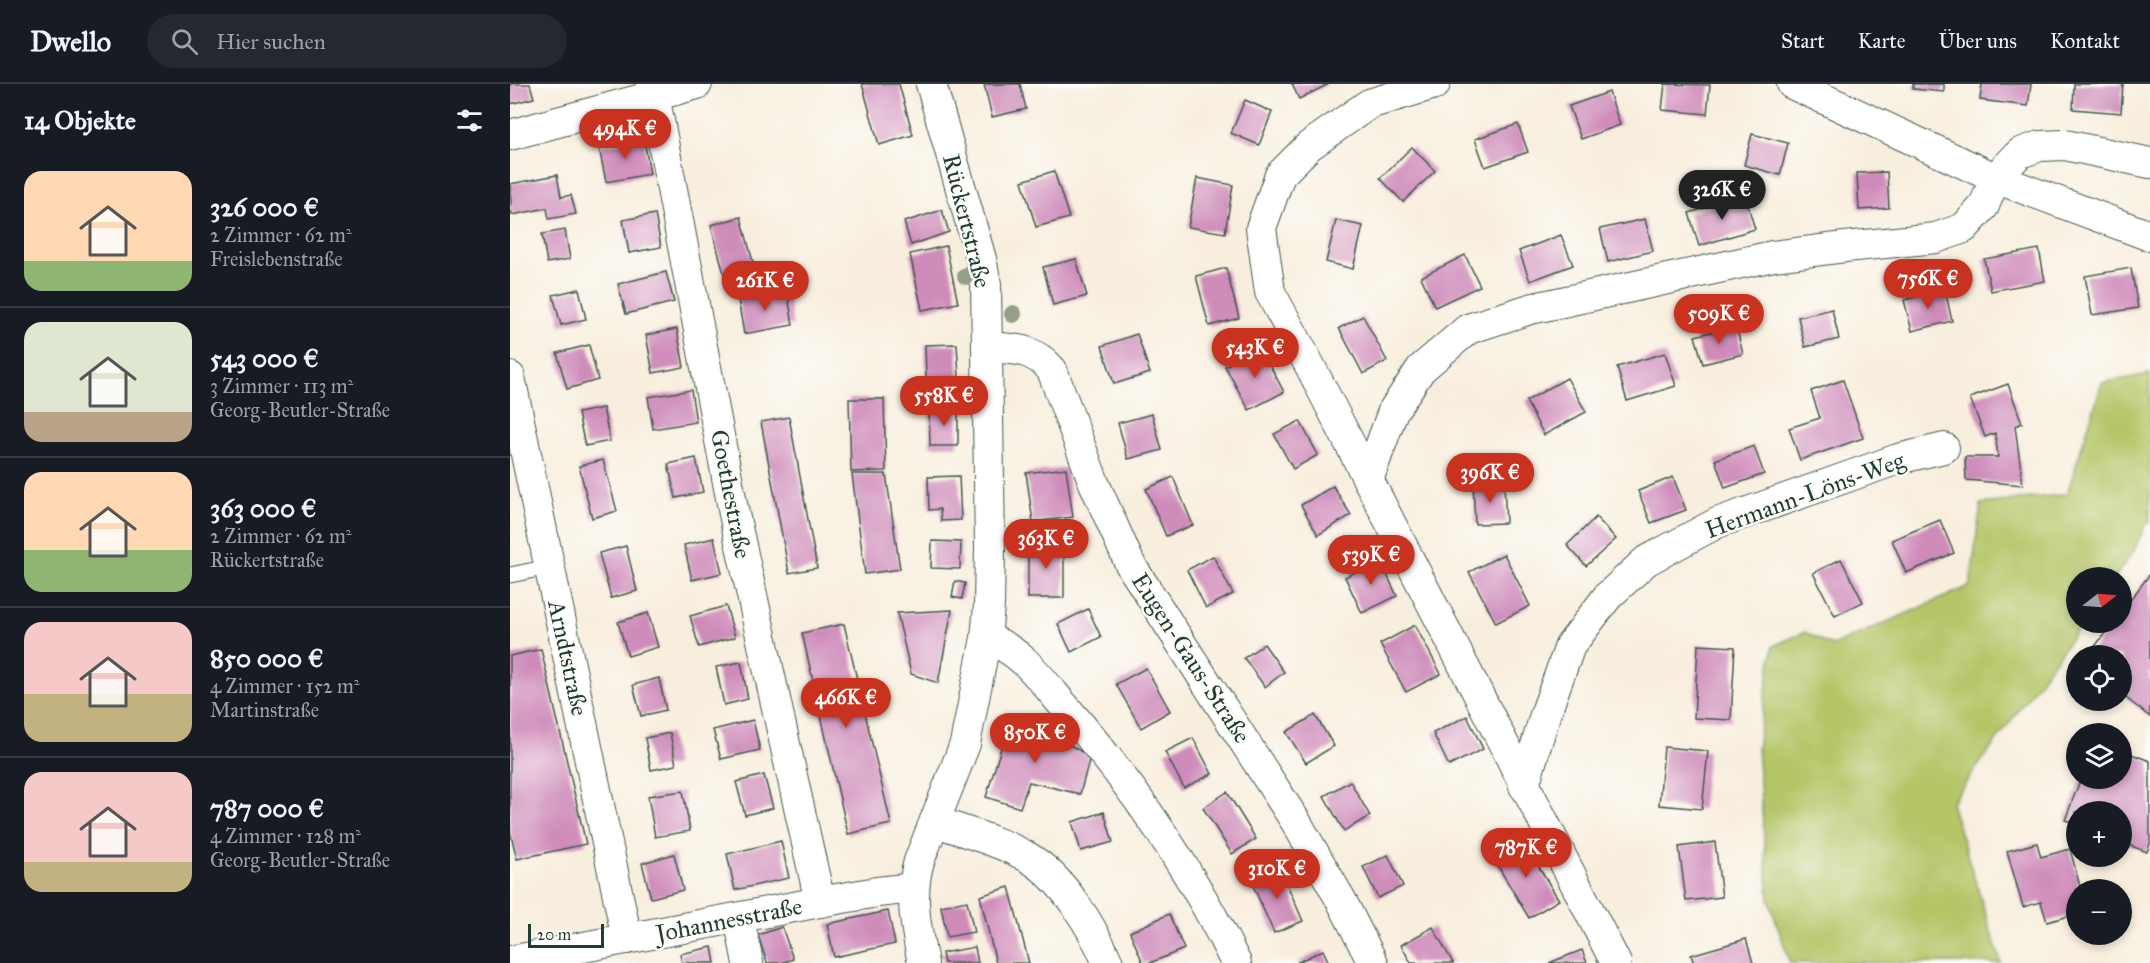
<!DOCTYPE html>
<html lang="de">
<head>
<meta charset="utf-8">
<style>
	body { margin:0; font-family:"IM FELL Great Primer",serif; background:#242831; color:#f1f3f6; height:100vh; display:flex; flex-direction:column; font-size:22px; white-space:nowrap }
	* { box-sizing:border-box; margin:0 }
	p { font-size:20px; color:#9ea1a6 }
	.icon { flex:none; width:33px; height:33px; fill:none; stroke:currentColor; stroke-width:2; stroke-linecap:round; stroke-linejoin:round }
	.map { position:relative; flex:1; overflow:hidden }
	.sheet { display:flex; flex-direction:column; background:#171b24; width:510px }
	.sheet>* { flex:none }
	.needle { width:39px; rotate:73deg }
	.buttons { position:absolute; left:1556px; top:483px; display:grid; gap:12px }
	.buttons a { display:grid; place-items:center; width:66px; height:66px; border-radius:50%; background:#171b24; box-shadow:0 3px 9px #0003; font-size:30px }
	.scale { position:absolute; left:18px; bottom:15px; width:76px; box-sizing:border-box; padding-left:6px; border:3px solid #1f3d34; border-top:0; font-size:16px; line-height:21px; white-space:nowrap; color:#1f3d34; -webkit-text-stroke:4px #fdfcf7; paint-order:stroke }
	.price { position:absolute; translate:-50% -51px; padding:0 14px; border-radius:21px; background:#c8321e; color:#fff; font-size:20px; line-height:39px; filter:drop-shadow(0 2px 3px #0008) }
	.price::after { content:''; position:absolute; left:50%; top:36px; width:18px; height:14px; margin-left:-9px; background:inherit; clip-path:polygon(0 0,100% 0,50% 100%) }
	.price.selected { background:#222; color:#fff }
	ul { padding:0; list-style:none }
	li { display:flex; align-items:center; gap:18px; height:150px; padding:0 24px }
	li+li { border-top:2px solid #363941 }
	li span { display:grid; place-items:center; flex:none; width:168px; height:120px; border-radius:18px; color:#555 }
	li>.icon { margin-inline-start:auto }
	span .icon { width:72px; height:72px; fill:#fffc; stroke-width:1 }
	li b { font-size:26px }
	h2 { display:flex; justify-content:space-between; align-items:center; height:72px; padding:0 24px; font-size:26px }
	header { display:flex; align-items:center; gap:36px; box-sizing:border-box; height:84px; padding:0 30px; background:#171b24; border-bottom:2px solid #363941 }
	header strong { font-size:28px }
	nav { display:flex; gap:33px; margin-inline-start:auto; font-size:21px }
	.search { width:420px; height:54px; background:#242831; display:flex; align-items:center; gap:15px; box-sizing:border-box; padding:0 21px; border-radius:33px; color:#9ea1a6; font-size:22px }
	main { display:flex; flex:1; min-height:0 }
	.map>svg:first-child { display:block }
</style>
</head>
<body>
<header>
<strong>Dwello</strong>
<div class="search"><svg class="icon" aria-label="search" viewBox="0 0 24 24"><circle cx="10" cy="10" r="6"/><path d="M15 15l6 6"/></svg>Hier suchen</div>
<nav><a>Start</a><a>Karte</a><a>Über uns</a><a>Kontakt</a></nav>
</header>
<main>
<section class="sheet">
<h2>14 Objekte<svg class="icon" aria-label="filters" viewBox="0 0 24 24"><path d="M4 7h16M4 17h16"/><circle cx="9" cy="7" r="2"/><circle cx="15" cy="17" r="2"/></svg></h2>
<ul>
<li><span style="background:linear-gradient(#ffd9b3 75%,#8fb573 0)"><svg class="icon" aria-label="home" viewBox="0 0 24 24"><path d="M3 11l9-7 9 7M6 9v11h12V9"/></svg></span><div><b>326 000 €</b><p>2 Zimmer · 62 m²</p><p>Freislebenstraße</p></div></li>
<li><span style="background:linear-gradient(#dfe7d0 75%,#b9a48a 0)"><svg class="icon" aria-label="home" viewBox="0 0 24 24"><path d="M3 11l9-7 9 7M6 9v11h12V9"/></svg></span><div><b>543 000 €</b><p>3 Zimmer · 113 m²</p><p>Georg-Beutler-Straße</p></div></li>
<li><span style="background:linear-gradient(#ffd9b3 65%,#8fb573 0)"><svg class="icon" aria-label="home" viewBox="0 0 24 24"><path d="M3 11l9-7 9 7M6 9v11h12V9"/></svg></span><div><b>363 000 €</b><p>2 Zimmer · 62 m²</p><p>Rückertstraße</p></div></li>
<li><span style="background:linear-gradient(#f6c9c9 60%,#c2b280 0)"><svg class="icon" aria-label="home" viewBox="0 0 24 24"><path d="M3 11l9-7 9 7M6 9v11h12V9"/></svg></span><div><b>850 000 €</b><p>4 Zimmer · 152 m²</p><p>Martinstraße</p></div></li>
<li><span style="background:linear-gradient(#f6c9c9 75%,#c2b280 0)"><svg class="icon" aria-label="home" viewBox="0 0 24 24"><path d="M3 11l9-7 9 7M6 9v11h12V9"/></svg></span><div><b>787 000 €</b><p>4 Zimmer · 128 m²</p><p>Georg-Beutler-Straße</p></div></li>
</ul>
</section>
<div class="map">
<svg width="1640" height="879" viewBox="0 0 1640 879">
	<rect width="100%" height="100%" fill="#fdfcf7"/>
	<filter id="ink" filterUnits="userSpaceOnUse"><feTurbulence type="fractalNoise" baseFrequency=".0167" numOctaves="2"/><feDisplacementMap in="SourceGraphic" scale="12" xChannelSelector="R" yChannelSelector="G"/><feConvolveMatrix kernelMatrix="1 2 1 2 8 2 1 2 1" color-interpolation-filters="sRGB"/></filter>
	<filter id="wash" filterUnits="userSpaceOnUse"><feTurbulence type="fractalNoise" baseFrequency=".008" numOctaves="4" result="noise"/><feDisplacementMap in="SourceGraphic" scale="24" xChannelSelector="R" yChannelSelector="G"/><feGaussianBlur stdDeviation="1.35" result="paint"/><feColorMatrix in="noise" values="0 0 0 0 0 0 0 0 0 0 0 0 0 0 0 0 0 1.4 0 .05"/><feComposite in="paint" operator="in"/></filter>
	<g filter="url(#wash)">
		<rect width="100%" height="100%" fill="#f8eede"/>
		<!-- green -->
		<polygon fill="#b5c568" stroke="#6a814e" stroke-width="1.5" points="1640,290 1640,439 1636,440 1623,468 1605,493 1566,494 1566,538 1572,539 1441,719 1491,879 1280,879 1259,816 1247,664 1263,562 1295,548 1322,562 1460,502 1471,420 1557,410 1592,299"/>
		<g id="blocks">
			<!-- building -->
			<g fill="#cf8cbb">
				<polygon points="0,0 20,0 24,14 0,20"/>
				<polygon points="352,0 389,0 403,51 369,61"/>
				<polygon points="474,0 510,0 516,25 482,33"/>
				<polygon points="782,0 819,0 789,15"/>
				<polygon points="1155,0 1200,1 1197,30 1152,26"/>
				<polygon points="1403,0 1434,0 1434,8 1403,5"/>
				<polygon points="1472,0 1521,0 1518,22 1470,16"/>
				<polygon points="1564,0 1613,0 1611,29 1563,25"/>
				<polygon points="1099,8 1110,41 1071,55 1059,22"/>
				<polygon points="735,16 762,28 749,61 721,49"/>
				<polygon points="1008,40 1018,68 975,83 965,55"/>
				<polygon points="1242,50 1278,59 1270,91 1234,81"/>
				<polygon points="134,55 140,90 96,98 89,63"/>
				<polygon points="902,63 925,87 893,118 870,94"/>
				<polygon points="544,87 559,134 526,143 512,97"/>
				<polygon points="1377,88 1379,124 1349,126 1347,89"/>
				<polygon points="47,91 51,113 61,111 66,130 39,135 37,124 2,131 0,100"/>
				<polygon points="687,94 723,101 715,149 678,143"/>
				<polygon points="1235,112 1245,145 1189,162 1179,129"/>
				<polygon points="432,126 439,148 401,161 394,138"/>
				<polygon points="145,130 151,163 119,169 113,136"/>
				<polygon points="231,133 247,193 217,201 201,141"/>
				<polygon points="1135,135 1143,167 1098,178 1090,145"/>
				<polygon points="826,136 853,142 843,185 816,178"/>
				<polygon points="55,146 60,175 37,179 32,150"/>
				<polygon points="1051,151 1063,181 1020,197 1009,167"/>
				<polygon points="436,162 448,219 412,226 400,170"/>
				<polygon points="1529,165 1535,197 1481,207 1474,175"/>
				<polygon points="955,171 970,202 925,223 911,193"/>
				<polygon points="566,175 577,212 543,221 533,183"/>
				<polygon points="716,184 729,234 699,242 686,192"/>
				<polygon points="1621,184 1628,224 1582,231 1575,192"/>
				<polygon points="156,188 164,218 116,230 108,200"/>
				<polygon points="69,205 76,235 51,241 43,211"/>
				<polygon points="277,206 283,241 234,250 228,215"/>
				<polygon points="1435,206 1442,237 1402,247 1394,216"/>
				<polygon points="1322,225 1329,255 1295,263 1288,233"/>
				<polygon points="853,232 877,277 853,290 829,244"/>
				<polygon points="1226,242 1233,270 1193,280 1185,252"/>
				<polygon points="167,245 174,283 143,289 136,251"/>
				<polygon points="627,250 640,289 604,300 592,262"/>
				<polygon points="447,260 449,293 416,294 415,261"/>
				<polygon points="79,261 88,296 57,305 47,269"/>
				<polygon points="750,263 774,308 739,326 715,282"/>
				<polygon points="1155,269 1166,302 1117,317 1107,283"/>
				<polygon points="1057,294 1076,328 1034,351 1016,317"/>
				<polygon points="1333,296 1353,354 1290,376 1279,344 1310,334 1301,307"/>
				<polygon points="1498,300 1512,339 1505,342 1513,401 1456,396 1455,373 1488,373 1485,349 1475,353 1460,314"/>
				<polygon points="181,306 186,338 143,345 138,313"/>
				<polygon points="339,315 374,315 376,387 341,388"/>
				<polygon points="448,323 448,362 420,362 419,324"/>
				<polygon points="93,324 100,357 75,362 68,329"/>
				<polygon points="642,330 652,366 618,375 608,339"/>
				<polygon points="279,333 307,484 279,489 251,338"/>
				<polygon points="790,337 808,371 783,385 764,350"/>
				<polygon points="1244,362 1254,390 1215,404 1205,376"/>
				<polygon points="186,374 193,408 166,414 158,380"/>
				<polygon points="93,376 107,427 82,434 69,382"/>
				<polygon points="556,384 563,433 523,438 516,389"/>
				<polygon points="342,390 376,390 390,485 355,490"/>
				<polygon points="449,392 451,436 431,437 430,425 419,426 418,393"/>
				<polygon points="663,393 683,441 656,452 636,405"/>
				<polygon points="1163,393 1176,426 1141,439 1128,407"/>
				<polygon points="994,399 996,439 965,440 963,400"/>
				<polygon points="823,402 841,431 808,451 791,421"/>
				<polygon points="1086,433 1106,455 1076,482 1057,461"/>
				<polygon points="1430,436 1444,469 1396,489 1382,456"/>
				<polygon points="204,454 212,489 182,496 174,461"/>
				<polygon points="422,457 451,458 450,485 421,484"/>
				<rect x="518" y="458" width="36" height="56"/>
				<polygon points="116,462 127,507 101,514 89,469"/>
				<polygon points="994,470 1020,522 986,539 959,488"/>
				<polygon points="703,472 723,510 696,524 677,486"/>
				<polygon points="1331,475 1353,518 1325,532 1303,489"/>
				<polygon points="870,476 887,512 852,529 835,493"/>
				<polygon points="1640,490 1640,633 1611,610 1611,572 1578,572 1603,538 1611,538 1611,528"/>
				<polygon points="445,497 455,499 452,515 442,513"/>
				<polygon points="216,522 225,553 189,563 180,532"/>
				<polygon points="578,525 591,553 561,568 548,540"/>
				<polygon points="442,526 428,599 401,590 387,529"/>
				<polygon points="138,529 148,563 118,572 108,538"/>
				<polygon points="334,540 381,740 338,750 292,549"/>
				<polygon points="905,541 931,590 896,608 870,560"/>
				<polygon points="754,560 774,588 755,603 734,574"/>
				<polygon points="1188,561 1225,563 1221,636 1184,634"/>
				<polygon points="31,565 76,760 7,775 0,747 0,572"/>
				<polygon points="231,578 238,615 214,621 206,583"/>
				<polygon points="636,584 660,627 631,644 606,600"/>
				<polygon points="149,594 156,626 131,632 123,601"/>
				<polygon points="805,631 824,662 796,679 776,648"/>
				<polygon points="957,632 973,665 939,682 923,649"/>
				<polygon points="500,635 534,645 580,673 570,710 519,698 510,724 476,713"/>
				<polygon points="243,636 250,666 211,675 203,646"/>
				<polygon points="160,649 166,681 141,686 135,654"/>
				<polygon points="683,654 702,690 674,704 655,668"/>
				<polygon points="1154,663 1198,667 1192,725 1149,721"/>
				<polygon points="1611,666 1640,677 1640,760 1637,768 1611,758 1611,728 1566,728 1566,740 1555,736 1571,694 1611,694"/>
				<polygon points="254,691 263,724 235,731 226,698"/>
				<polygon points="840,697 860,732 834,747 814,712"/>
				<polygon points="173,707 180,747 145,753 138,712"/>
				<polygon points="717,708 746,755 722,770 693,724"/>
				<polygon points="594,728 603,758 571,767 562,738"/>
				<polygon points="271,757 279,794 225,806 217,770"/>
				<polygon points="1013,757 1049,816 1019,834 983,774"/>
				<polygon points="1205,758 1212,813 1176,817 1169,763"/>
				<polygon points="1527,759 1531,773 1560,765 1571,806 1566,806 1566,830 1537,838 1531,818 1513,823 1497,767"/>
				<polygon points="164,770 173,806 141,814 132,779"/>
				<polygon points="878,771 893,802 868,814 853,783"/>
				<polygon points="769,782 793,837 764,849 740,795"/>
				<polygon points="499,803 519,879 486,879 470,812"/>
				<polygon points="457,817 464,848 437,853 431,822"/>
				<polygon points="378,827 385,860 324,873 317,840"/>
				<polygon points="659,830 674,865 640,879 633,879 620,848"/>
				<polygon points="272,843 283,875 272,879 257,879 248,851"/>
				<polygon points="923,843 943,879 901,879 891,861"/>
				<polygon points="1236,855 1243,879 1184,879 1181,871"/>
				<polygon points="202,863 205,879 172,879 170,870"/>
				<polygon points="465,863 468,879 434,879 432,869"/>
				<polygon points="813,866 819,879 786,879"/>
				<polygon points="1072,866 1077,879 1039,879"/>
			</g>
		</g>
	</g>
	<g filter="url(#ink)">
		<use href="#blocks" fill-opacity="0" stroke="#40584e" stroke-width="1.5"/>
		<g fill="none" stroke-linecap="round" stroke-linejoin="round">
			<defs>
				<polyline id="lane" points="0,491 39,483"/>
				<g id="street">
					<polyline points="142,0 224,430 310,818"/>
					<polyline points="925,0 859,20 799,62 770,91 751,144 760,208 800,282 1106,879"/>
					<polyline points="1282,0 1485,94 1640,152"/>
					<polyline points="0,51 187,0"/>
					<path d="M 478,263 C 505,265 523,264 542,286 L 584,399 L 620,480 L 786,738 L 831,816 L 863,879"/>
					<polyline points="0,293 117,855"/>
					<polyline points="858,396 883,327 911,285 958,245 1020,225 1263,172 1335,163 1426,154 1454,144 1474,122 1485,94 1510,69 1530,62 1555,61 1640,79"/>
					<path d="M 476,554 C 511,566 531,595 554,622 C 622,700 681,785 726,879"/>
					<polyline points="1014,702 1035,631 1060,562 1098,512 1136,477 1207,439 1388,375 1434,364"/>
					<path d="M 425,737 C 456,749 491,757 519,774 C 553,794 583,844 598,879"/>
					<polyline points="229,834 238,879"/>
					<polyline points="0,877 310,818 367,808 404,804"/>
					<path d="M 413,879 C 406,844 399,812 409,777 L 455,660 L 476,554 L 479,522 L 480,463 L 476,200 L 471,175 L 421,0"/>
				</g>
			</defs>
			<!-- lane casing -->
			<use href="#lane" stroke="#40584e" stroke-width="17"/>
			<!-- street casing -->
			<use href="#street" stroke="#40584e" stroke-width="32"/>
			<!-- lane -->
			<use href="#lane" stroke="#fff" stroke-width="15"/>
			<!-- street -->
			<use href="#street" stroke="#fff" stroke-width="30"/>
		</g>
		<!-- trees -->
		<g fill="#959f88">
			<circle cx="456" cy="192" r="9"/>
			<circle cx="503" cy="230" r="9"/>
		</g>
	</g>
	<g text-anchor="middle" stroke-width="5" stroke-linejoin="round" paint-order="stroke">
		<!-- street labels -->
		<g font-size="24" fill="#1f3d34" stroke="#fdfcf7">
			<text transform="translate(457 137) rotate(76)" y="8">Rückertstraße</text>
			<text transform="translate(221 410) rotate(79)" y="8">Goethestraße</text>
			<text transform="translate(1295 411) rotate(-20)" y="8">Hermann-Löns-Weg</text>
			<text transform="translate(58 574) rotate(78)" y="8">Arndtstraße</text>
			<text transform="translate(681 574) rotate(57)" y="8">Eugen-Gaus-Straße</text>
			<text transform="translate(219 836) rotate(-11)" y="8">Johannesstraße</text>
		</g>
	</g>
</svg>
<div class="buttons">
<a><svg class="needle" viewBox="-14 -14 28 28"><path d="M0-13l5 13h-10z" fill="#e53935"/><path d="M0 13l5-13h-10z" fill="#9ea1a6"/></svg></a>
<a><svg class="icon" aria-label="locate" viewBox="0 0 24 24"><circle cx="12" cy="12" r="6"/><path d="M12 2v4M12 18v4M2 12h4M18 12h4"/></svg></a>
<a><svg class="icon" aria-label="layers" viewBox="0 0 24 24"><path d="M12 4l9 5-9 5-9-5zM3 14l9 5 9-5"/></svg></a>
<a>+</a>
<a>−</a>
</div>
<div class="scale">20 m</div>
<b class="price" style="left:115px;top:76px">494K €</b>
<b class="price selected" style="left:1212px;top:137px">326K €</b>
<b class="price" style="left:1418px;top:226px">756K €</b>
<b class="price" style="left:255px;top:228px">261K €</b>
<b class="price" style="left:1209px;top:261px">509K €</b>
<b class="price" style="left:745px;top:295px">543K €</b>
<b class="price" style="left:434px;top:343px">558K €</b>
<b class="price" style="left:980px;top:420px">396K €</b>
<b class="price" style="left:536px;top:486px">363K €</b>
<b class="price" style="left:861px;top:502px">539K €</b>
<b class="price" style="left:336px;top:645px">466K €</b>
<b class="price" style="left:525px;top:680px">850K €</b>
<b class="price" style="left:1016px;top:795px">787K €</b>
<b class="price" style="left:767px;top:816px">310K €</b>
</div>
</main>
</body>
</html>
